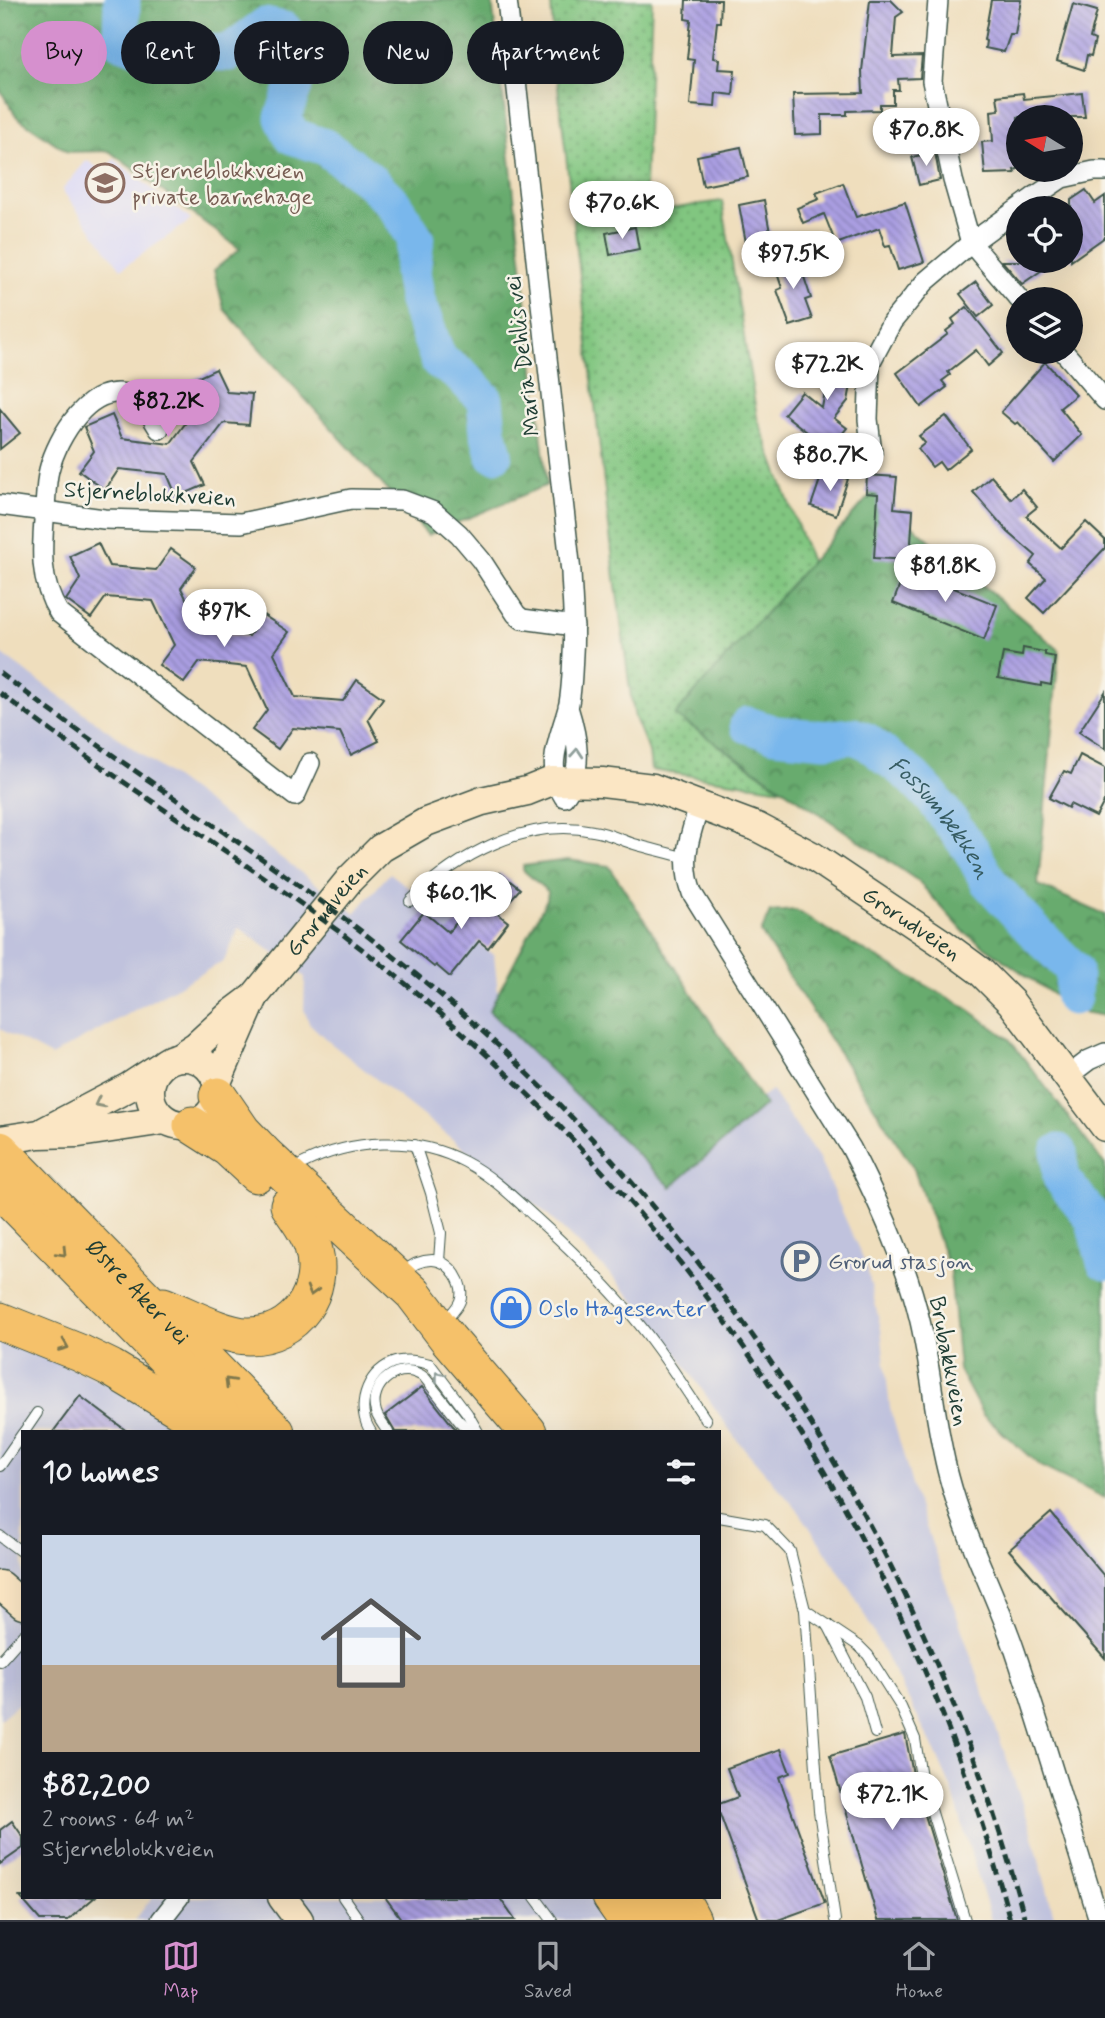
<!DOCTYPE html>
<html lang="en">
<head>
<meta charset="utf-8">
<style>
	body { margin:0; font-family:Mynerve,sans-serif; background:#242831; color:#f1f3f6; height:100vh; display:flex; flex-direction:column; font-size:26px; white-space:nowrap }
	* { box-sizing:border-box; margin:0 }
	p { font-size:23px; color:#9ea1a6 }
	.icon { flex:none; width:38px; height:38px; fill:none; stroke:currentColor; stroke-width:2; stroke-linecap:round; stroke-linejoin:round }
	.map { position:relative; flex:1; overflow:hidden }
	.drawer { position:absolute; left:21px; top:1430px; width:700px; height:469px; display:flex; flex-direction:column; background:#171b24; border-radius:0px; box-shadow:0 7px 28px #0002 }
	.drawer>* { flex:none }
	.banner { position:absolute; left:21px; top:21px; width:700px; height:63px; display:flex; gap:14px }
	.needle { width:46px; rotate:281deg }
	.tools { position:absolute; left:1006px; top:105px; display:grid; gap:14px }
	.tools a { display:grid; place-items:center; width:77px; height:77px; border-radius:50%; background:#171b24; box-shadow:0 7px 28px #0002; font-size:35px }
	.price { position:absolute; translate:-50% -60px; padding:0 16px; border-radius:24px; background:#fff; color:#222; font-size:23px; line-height:46px; filter:drop-shadow(0 2px 4px #0008) }
	.price::after { content:''; position:absolute; left:50%; top:42px; width:21px; height:16px; margin-left:-10px; background:inherit; clip-path:polygon(0 0,100% 0,50% 100%) }
	.price.current { background:#d690ce; color:#111 }
	ul { padding:0; list-style:none }
	li { display:grid; align-content:center; gap:14px; height:371px; padding:0 21px }
	li+li { border-top:2px solid #363941 }
	li span { display:grid; place-items:center; height:217px; border-radius:0px; color:#555 }
	li>.icon { margin-inline-start:auto }
	span .icon { width:126px; height:126px; fill:#fffc; stroke-width:1 }
	li b { font-size:30px }
	h2 { display:flex; justify-content:space-between; align-items:center; height:84px; padding:0 21px; font-size:30px }
	.pill { padding:0 24px; border-radius:32px; background:#171b24; box-shadow:0 7px 28px #0002; font-size:24px; line-height:63px }
	.pill.current { background:#d690ce; color:#111 }
	.menu { display:flex; justify-content:space-around; align-items:center; height:98px; border-top:2px solid #363941; background:#171b24; font-size:19px; color:#9ea1a6 }
	.menu a { display:grid; justify-items:center; gap:4px }
	.menu .current { color:#d690ce }
	.map>svg:first-child { display:block }
</style>
</head>
<body>
<div class="map">
<svg width="1105" height="1920" viewBox="0 0 1105 1920">
	<defs>
		<pattern id="grass-dots" width="8" height="8" patternUnits="userSpaceOnUse" patternTransform="scale(1.75)"><rect width="8" height="8" fill="#81c680"/><path d="M2 2h.1M6 6h.1" fill="none" stroke="#69a26a" stroke-width="1.8" stroke-linecap="round"/></pattern>
		<pattern id="forest-crowns" width="20" height="18" patternUnits="userSpaceOnUse" patternTransform="scale(1.75)"><rect width="20" height="18" fill="#68ab6e"/><path d="M2 6a3 3 0 1 1 6 0M12 15a3 3 0 1 1 6 0" fill="none" stroke="#558c5b"/></pattern>
		<pattern id="building-back-hatch" width="6" height="6" patternUnits="userSpaceOnUse" patternTransform="scale(1.75)"><rect width="6" height="6" fill="#aa9ee2"/><path d="M-1 5l2 2M0 0l6 6M5-1l2 2" fill="none" stroke="#8a82b8"/></pattern>
	</defs>
	<rect width="100%" height="100%" fill="#f7f3e8"/>
	<filter id="ink" filterUnits="userSpaceOnUse"><feTurbulence type="fractalNoise" baseFrequency=".0143" numOctaves="2"/><feDisplacementMap in="SourceGraphic" scale="14" xChannelSelector="R" yChannelSelector="G"/><feConvolveMatrix kernelMatrix="1 2 1 2 8 2 1 2 1" color-interpolation-filters="sRGB"/></filter>
	<filter id="wash" filterUnits="userSpaceOnUse"><feTurbulence type="fractalNoise" baseFrequency=".00686" numOctaves="4" result="noise"/><feDisplacementMap in="SourceGraphic" scale="28" xChannelSelector="R" yChannelSelector="G"/><feGaussianBlur stdDeviation="1.57" result="paint"/><feColorMatrix in="noise" values="0 0 0 0 0 0 0 0 0 0 0 0 0 0 0 0 0 1.4 0 .05"/><feComposite in="paint" operator="in"/></filter>
	<g filter="url(#wash)">
		<rect width="100%" height="100%" fill="#efdebd"/>
		<!-- built -->
		<polygon fill="#d9d7f8" points="114,159 191,220 121,269 62,190 87,160 103,172"/>
		<!-- industrial -->
		<g fill="#c0c2dd">
			<polygon points="0,653 166,772 355,913 390,873 494,955 499,1002 657,1175 771,1090 819,1159 867,1268 881,1329 890,1408 914,1492 1031,1829 1055,1920 991,1920 952,1790 934,1749 853,1593 800,1513 736,1439 665,1336 610,1274 542,1210 328,1041 309,1023 304,1009 305,977 239,927 224,961 51,1056 0,1029"/>
			<polygon points="0,1338 102,1381 182,1431 23,1432 23,1700 0,1719"/>
			<polygon points="152,1897 589,1897 605,1920 135,1920"/>
		</g>
		<!-- grass -->
		<polygon fill="url(#grass-dots)" stroke="#50825a" stroke-width="2" points="551,0 652,0 644,213 722,201 757,417 811,562 675,715 782,789 651,770 649,752 635,718 631,697 615,578 554,52"/>
		<!-- forest -->
		<g fill="url(#forest-crowns)" stroke="#447451" stroke-width="2">
			<polygon points="0,0 492,0 547,485 428,535 224,309 214,270 240,249 109,151 68,152 17,117 0,90"/>
			<polygon points="873,492 1059,650 1038,885 1105,915 1105,1016 1077,1011 965,933 918,881 675,715"/>
			<polygon points="568,860 609,866 765,1105 671,1187 489,1011 547,899 548,892 523,870 523,866"/>
			<polygon points="796,910 831,932 965,1007 1009,1039 1105,1165 1105,1498 1040,1466 983,1415 959,1370 950,1271 913,1167 761,933 770,912"/>
		</g>
		<g fill="none" stroke-linecap="round" stroke-linejoin="round">
			<!-- river -->
			<g stroke="#79b7ec" stroke-width="37">
				<polyline points="122,0 121,41 153,53 177,51 229,53 265,26 284,30 290,43 294,86 283,118 292,136 325,147 367,178 392,202 416,239 412,272 417,301 439,361 460,374 485,400 488,431 494,454"/>
				<path id="s1" d="M 748,725 L 775,734 L 825,739 L 853,736 L 866,741 L 913,777 L 932,797 L 972,851 L 988,881 L 1032,929 L 1074,970 L 1073,997"/>
				<polyline points="1059,1152 1061,1178 1093,1218 1105,1262"/>
			</g>
		</g>
		<g id="blocks">
			<!-- building -->
			<g fill="url(#building-back-hatch)">
				<polygon points="686,0 721,0 720,22 717,22 713,58 719,59 718,69 735,70 733,95 716,93 715,107 690,105 694,60 687,59 691,20 685,19"/>
				<polygon points="870,0 891,0 903,12 896,17 893,57 922,56 920,78 898,79 899,90 893,90 893,104 880,104 880,110 847,111 847,115 822,115 822,134 795,135 793,94 863,93 862,71"/>
				<polygon points="991,0 1021,0 1015,35 1010,35 1004,52 985,48 986,41 984,40"/>
				<polygon points="1073,4 1097,11 1090,38 1095,40 1091,56 1087,55 1084,70 1057,61"/>
				<polygon points="1023,93 1024,99 1082,93 1085,117 1018,117 1018,169 1014,170 1015,173 985,174 982,142 993,141 991,111 999,110 997,96"/>
				<polygon points="741,147 748,177 703,186 697,156"/>
				<polygon points="935,152 940,180 919,185 912,157"/>
				<polygon points="843,183 856,217 905,202 924,262 898,270 890,245 885,246 879,228 836,244 824,214 803,223 797,208 819,199 816,193"/>
				<polygon points="1086,190 1095,203 1105,196 1105,237 1071,261 1071,200"/>
				<polygon points="764,200 772,243 747,248 739,205"/>
				<polygon points="635,227 639,249 610,255 606,233"/>
				<polygon points="797,256 811,298 805,300 812,319 790,326 777,290 782,288 774,264"/>
				<polygon points="1002,261 1055,261 1022,284"/>
				<polygon points="976,282 993,305 978,317 960,294"/>
				<polygon points="967,307 1003,353 988,366 976,350 948,372 950,375 942,381 947,387 921,407 897,373 948,334 946,331 955,324 952,319"/>
				<polygon points="833,349 857,354 848,401 834,418 847,428 829,450 817,440 815,442 816,439 784,414 802,392 822,408"/>
				<polygon points="1045,362 1076,395 1060,408 1082,435 1054,462 1018,422 1015,424 1001,412"/>
				<polygon points="216,369 227,392 252,394 249,425 224,423 194,462 205,485 177,497 167,474 119,469 105,490 79,471 94,451 84,427 112,415 122,438 170,444 199,405 188,382"/>
				<polygon points="0,409 20,433 0,449"/>
				<polygon points="946,416 971,449 945,470 939,462 932,467 918,449 925,443 919,436"/>
				<polygon points="823,471 848,479 836,515 811,506"/>
				<polygon points="867,475 897,477 894,508 913,510 910,560 874,558 878,494 866,493"/>
				<polygon points="991,476 1011,499 1022,489 1037,507 1026,516 1061,548 1086,522 1105,540 1105,548 1044,613 1028,598 1046,578 1030,564 1036,556 1008,532 973,492"/>
				<polygon points="98,543 109,566 156,570 171,549 196,567 181,588 202,631 249,636 263,615 289,632 274,653 295,697 343,701 357,680 383,698 368,719 379,741 351,755 340,732 293,728 278,749 252,730 267,710 247,667 199,662 184,683 159,665 174,645 153,601 106,597 91,618 66,600 80,579 70,556"/>
				<polygon points="906,569 997,605 984,640 893,603"/>
				<polygon points="1023,648 1045,652 1045,655 1055,657 1051,685 1041,683 1041,686 998,678 1003,653 1022,656"/>
				<polygon points="1105,692 1105,749 1079,732"/>
				<polygon points="1080,755 1105,768 1105,800 1096,817 1070,804 1068,808 1049,798 1064,771 1071,774"/>
				<polygon points="500,873 520,889 498,914 508,922 488,948 479,941 450,977 436,965 434,967 401,940 424,912 448,932 469,909 476,915 496,891 490,886"/>
				<polygon points="422,1387 453,1426 459,1432 395,1432 385,1415"/>
				<polygon points="80,1396 128,1432 53,1432"/>
				<polygon points="1051,1513 1105,1577 1105,1658 1009,1550"/>
				<polygon points="905,1734 914,1779 957,1920 878,1920 830,1756"/>
				<polygon points="781,1749 790,1773 779,1777 825,1903 778,1920 759,1920 719,1812 719,1804 738,1797 727,1768"/>
				<polygon points="12,1821 23,1837 23,1848 0,1864 0,1830"/>
				<polygon points="20,1897 95,1897 68,1920 40,1920"/>
				<polygon points="385,1897 499,1897 515,1920 402,1920"/>
			</g>
		</g>
	</g>
	<g filter="url(#ink)">
		<use href="#blocks" fill-opacity="0" stroke="#3e5549" stroke-width="2"/>
		<g fill="none" stroke-linecap="round" stroke-linejoin="round">
			<defs>
				<g id="lane">
					<path d="M 410,901 C 457,856 525,817 593,831 C 608,833 621,840 634,844 C 651,849 669,853 686,858"/>
					<polyline points="415,1145 431,1193 441,1233 439,1261"/>
					<path d="M 302,1164 C 351,1139 415,1135 465,1162 C 492,1176 514,1198 536,1218 C 578,1256 622,1299 655,1345 C 673,1369 689,1395 706,1420"/>
					<path d="M 402,1273 C 411,1265 420,1260 432,1260 C 450,1260 466,1284 460,1301 C 457,1309 449,1316 443,1323"/>
					<polyline points="24,1432 37,1413"/>
					<path d="M 371,1432 C 355,1408 366,1374 392,1363 C 404,1358 419,1361 430,1364 L 467,1413 L 478,1432"/>
					<path d="M 388,1432 C 384,1426 378,1419 376,1412 C 367,1384 401,1358 425,1378 L 459,1421 L 471,1432"/>
					<polyline points="0,1466 23,1433"/>
					<polyline points="719,1517 765,1525 790,1551 805,1610 819,1811 835,1920"/>
					<polyline points="0,1536 23,1553"/>
					<polyline points="805,1610 859,1646 868,1655 901,1707 915,1739 921,1777 965,1920"/>
					<polyline points="828,1625 865,1697 875,1733"/>
					<polyline points="0,1661 23,1635"/>
					<polyline points="343,1897 359,1920"/>
					<polyline points="535,1897 552,1920"/>
				</g>
				<g id="street">
					<path d="M 507,0 L 571,572 C 572,599 575,626 573,654 C 572,671 572,691 568,708 C 560,738 544,767 564,797 C 585,771 577,736 568,707"/>
					<polyline points="938,0 932,81 953,180 971,243 1019,299"/>
					<polyline points="1064,352 1105,400"/>
					<path d="M 159,429 C 151,417 145,402 132,396 C 91,379 57,438 49,470 C 46,482 46,496 45,508 C 42,545 38,580 59,613 L 295,796 L 310,763"/>
					<polyline points="872,454 868,419 870,363 892,322 925,282 971,243 1037,195 1062,178 1094,171 1105,171"/>
					<polyline points="0,505 104,519 241,523 351,499 402,500 434,512 459,534 481,560 516,614 522,619 574,626"/>
					<path d="M 700,804 C 690,836 680,859 692,893 L 851,1148 C 879,1203 906,1261 920,1321 C 932,1373 935,1426 949,1477 C 965,1538 995,1592 1015,1651 C 1045,1740 1071,1830 1099,1920"/>
					<polyline points="1068,1076 1089,1060 1105,1053"/>
					<polyline points="161,1920 179,1897"/>
				</g>
				<g id="secondary">
					<circle cx="184" cy="1091" r="34"/>
					<path id="s2" d="M 179,1057 L 196,1046 L 230,1015 L 254,997 L 350,879 L 381,848 L 426,822 L 482,801 L 527,791 L 552,781 L 602,782 L 653,788 L 757,827 L 814,857 L 942,943 L 980,971 L 1011,1002 L 1105,1127"/>
					<polyline points="217,1082 254,997"/>
					<polyline points="45,1131 129,1087 158,1068"/>
					<polyline points="0,1140 39,1134 79,1133 165,1120"/>
					<polyline points="0,1585 23,1605"/>
					<polyline points="282,1897 299,1920"/>
				</g>
				<g id="highway">
					<polyline points="218,1096 242,1131 265,1155 413,1293 448,1339 528,1432"/>
					<polyline points="192,1125 228,1148 256,1174"/>
					<path id="s3" d="M 0,1150 L 276,1432"/>
					<polyline points="0,1189 238,1432"/>
					<path d="M 163,1306 C 186,1315 224,1336 248,1336 C 296,1336 326,1291 313,1247 C 309,1232 297,1218 289,1205"/>
					<polyline points="0,1321 80,1353 111,1368 217,1432"/>
					<polyline points="611,1897 627,1920"/>
					<polyline points="646,1897 662,1920"/>
					<polyline points="680,1897 692,1920"/>
				</g>
			</defs>
			<!-- lane casing -->
			<use href="#lane" stroke="#3e5549" stroke-width="12"/>
			<!-- street casing -->
			<use href="#street" stroke="#3e5549" stroke-width="22"/>
			<!-- secondary casing -->
			<use href="#secondary" stroke="#3e5549" stroke-width="31"/>
			<!-- highway casing -->
			<use href="#highway" stroke="#3e5549" stroke-width="39"/>
			<!-- lane -->
			<use href="#lane" stroke="#fff" stroke-width="10"/>
			<!-- street -->
			<use href="#street" stroke="#fff" stroke-width="19"/>
			<!-- secondary -->
			<use href="#secondary" stroke="#fbe6c4" stroke-width="28"/>
			<!-- highway -->
			<use href="#highway" stroke="#f5c16b" stroke-width="37"/>
			<!-- rail -->
			<g stroke="#1f3d34" stroke-width="5" stroke-dasharray="10 5" stroke-linecap="butt">
				<path d="M 0,673 C 137,778 285,867 418,976 C 714,1218 928,1551 1025,1920"/>
				<path d="M 0,693 C 134,796 283,881 413,990 C 707,1237 912,1548 1010,1920"/>
			</g>
		</g>
		<!-- one-way arrows -->
		<defs><path id="oneway-chevron" d="M-2-3.5L2.5 0L-2 3.5" fill="none" stroke-width="1.6" stroke-linecap="round" stroke-linejoin="round" transform="scale(1.75)"/></defs>
		<g stroke="#8f9e9a">
			<use href="#oneway-chevron" transform="translate(577 753) rotate(-86)"/>
			<use href="#oneway-chevron" transform="translate(439 1376) rotate(-128)"/>
		</g>
		<use stroke="#8d927c" href="#oneway-chevron" transform="translate(99 1103) rotate(153)"/>
		<g stroke="#7f784d">
			<use href="#oneway-chevron" transform="translate(62 1252) rotate(46)"/>
			<use href="#oneway-chevron" transform="translate(312 1291) rotate(106)"/>
			<use href="#oneway-chevron" transform="translate(64 1346) rotate(22)"/>
			<use href="#oneway-chevron" transform="translate(229 1382) rotate(-134)"/>
		</g>
	</g>
	<!-- icons -->
	<defs>
		<symbol id="school-ring" viewBox="-11 -11 22 22"><circle r="9.5" fill="#f7f3e8" stroke="#8d6e63" stroke-width="1.5"/><path d="M0-5L7-2L0 1L-7-2ZM-4 1L0 2.5L4 1V4Q0 6-4 4Z" fill="#8d6e63"/></symbol>
		<symbol id="parking-ring" viewBox="-11 -11 22 22"><circle r="9.5" fill="#f7f3e8" stroke="#5c6f8a" stroke-width="1.5"/><path d="M-3.5-5.5H1a3.5 3.5 0 0 1 0 7H-1V5.5H-3.5ZM-1-3.4V-.6H.8a1.4 1.4 0 0 0 0-2.8Z" fill="#5c6f8a"/></symbol>
		<symbol id="shop-ring" viewBox="-11 -11 22 22"><circle r="9.5" fill="#f7f3e8" stroke="#3f7fe0" stroke-width="1.5"/><path d="M-5-2.5h2.3a2.7 3.5 0 0 1 5.4 0H5L5.5 6h-11ZM-1.5-2.5h3a1.5 2.3 0 0 0-3 0Z" fill="#3f7fe0"/></symbol>
	</defs>
	<g fill-rule="evenodd">
		<use href="#school-ring" x="83" y="161" width="44" height="44"/>
		<use href="#parking-ring" x="779" y="1239" width="44" height="44"/>
		<use href="#shop-ring" x="489" y="1286" width="44" height="44"/>
	</g>
	<g text-anchor="middle" stroke-width="5" stroke-linejoin="round" paint-order="stroke">
		<!-- education labels -->
		<g font-size="23" fill="#785e54" stroke="#f7f3e8" text-anchor="start">
			<text x="132" y="178">Stjerneblokkveien<tspan x="132" dy="26">private barnehage</tspan></text>
		</g>
		<!-- street labels -->
		<g font-size="23" fill="#1f3d34" stroke="#f7f3e8">
			<text transform="translate(522 356) rotate(-97)" y="8">Maria Dehlis vei</text>
			<text transform="translate(150 493) rotate(3)" y="8">Stjerneblokkveien</text>
			<text dy="8" stroke="none"><textPath href="#s2" startOffset="210">Grorudveien</textPath></text>
			<text dy="8" stroke="none"><textPath href="#s2" startOffset="872">Grorudveien</textPath></text>
			<text dy="8" stroke="none"><textPath href="#s3" startOffset="198">Østre Aker vei</textPath></text>
			<text transform="translate(950 1361) rotate(79)" y="8">Brubakkveien</text>
		</g>
		<!-- service labels -->
		<g font-size="23" fill="#4e5e75" stroke="#f7f3e8" text-anchor="start">
			<text x="828" y="1269">Grorud stasjon</text>
		</g>
		<!-- shop labels -->
		<g font-size="23" fill="#366cbe" stroke="#f7f3e8" text-anchor="start">
			<text x="538" y="1316">Oslo Hagesenter</text>
		</g>
		<!-- water labels -->
		<g font-size="24" font-style="italic" fill="#365c62" stroke="#f7f3e8">
			<text dy="8" stroke="none"><textPath href="#s1" startOffset="229">Fossumbekken</textPath></text>
		</g>
	</g>
</svg>
<div class="tools">
<a><svg class="needle" viewBox="-14 -14 28 28"><path d="M0-13l5 13h-10z" fill="#e53935"/><path d="M0 13l5-13h-10z" fill="#9ea1a6"/></svg></a>
<a><svg class="icon" aria-label="locate" viewBox="0 0 24 24"><circle cx="12" cy="12" r="6"/><path d="M12 2v4M12 18v4M2 12h4M18 12h4"/></svg></a>
<a><svg class="icon" aria-label="layers" viewBox="0 0 24 24"><path d="M12 4l9 5-9 5-9-5zM3 14l9 5 9-5"/></svg></a>
</div>
<b class="price" style="left:926px;top:168px">$70.8K</b>
<b class="price" style="left:622px;top:241px">$70.6K</b>
<b class="price" style="left:793px;top:291px">$97.5K</b>
<b class="price" style="left:827px;top:402px">$72.2K</b>
<b class="price current" style="left:168px;top:439px">$82.2K</b>
<b class="price" style="left:830px;top:493px">$80.7K</b>
<b class="price" style="left:945px;top:604px">$81.8K</b>
<b class="price" style="left:224px;top:649px">$97K</b>
<b class="price" style="left:461px;top:931px">$60.1K</b>
<b class="price" style="left:892px;top:1832px">$72.1K</b>
<div class="banner">
<a class="pill current">Buy</a>
<a class="pill">Rent</a>
<a class="pill">Filters</a>
<a class="pill">New</a>
<a class="pill">Apartment</a>
</div>
<section class="drawer">
<h2>10 homes<svg class="icon" aria-label="filters" viewBox="0 0 24 24"><path d="M4 7h16M4 17h16"/><circle cx="9" cy="7" r="2"/><circle cx="15" cy="17" r="2"/></svg></h2>
<ul>
<li><span style="background:linear-gradient(#c9d6e8 60%,#b9a48a 0)"><svg class="icon" aria-label="home" viewBox="0 0 24 24"><path d="M3 11l9-7 9 7M6 9v11h12V9"/></svg></span><div><b>$82,200</b><p>2 rooms · 64 m²</p><p>Stjerneblokkveien</p></div></li>
</ul>
</section>
</div>
<nav class="menu">
<a class="current"><svg class="icon" aria-label="map" viewBox="0 0 24 24"><path d="M3 6l6-2 6 2 6-2v14l-6 2-6-2-6 2zM9 4v14M15 6v14"/></svg>Map</a>
<a><svg class="icon" aria-label="saved" viewBox="0 0 24 24"><path d="M7 4h10v16l-5-4-5 4z"/></svg>Saved</a>
<a><svg class="icon" aria-label="home" viewBox="0 0 24 24"><path d="M3 11l9-7 9 7M6 9v11h12V9"/></svg>Home</a>
</nav>
</body>
</html>
